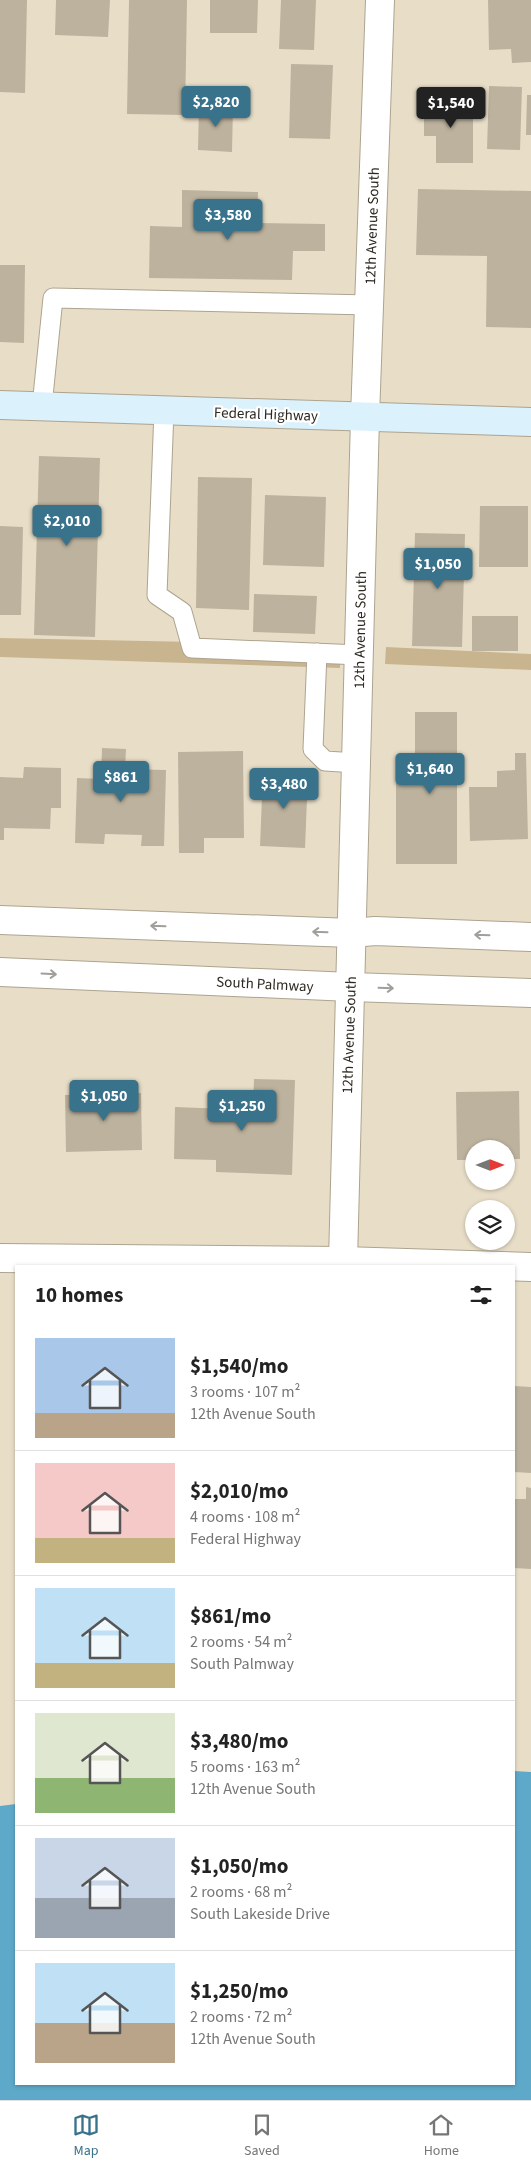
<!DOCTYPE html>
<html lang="en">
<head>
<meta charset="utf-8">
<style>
	body { margin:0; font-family:"Source Sans 3",sans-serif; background:#f6f6f6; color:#222; height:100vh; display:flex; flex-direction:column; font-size:19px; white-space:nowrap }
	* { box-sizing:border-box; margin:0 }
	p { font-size:16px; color:#767676 }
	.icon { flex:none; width:28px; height:28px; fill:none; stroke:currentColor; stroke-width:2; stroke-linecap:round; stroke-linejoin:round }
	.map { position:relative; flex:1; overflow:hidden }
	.details { position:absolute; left:15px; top:1265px; width:500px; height:820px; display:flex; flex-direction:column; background:#fff; border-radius:0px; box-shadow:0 1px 4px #0004 }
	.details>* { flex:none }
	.needle { width:32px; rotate:90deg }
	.fabs { position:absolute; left:465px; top:1140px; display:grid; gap:10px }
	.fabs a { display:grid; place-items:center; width:50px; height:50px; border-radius:50%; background:#fff; box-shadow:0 1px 4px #0004; font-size:25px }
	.price { position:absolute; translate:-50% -42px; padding:0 11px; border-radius:5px; background:#38728b; color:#fff; font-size:16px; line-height:32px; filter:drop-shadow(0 1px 2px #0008) }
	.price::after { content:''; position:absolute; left:50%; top:30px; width:15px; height:11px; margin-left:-8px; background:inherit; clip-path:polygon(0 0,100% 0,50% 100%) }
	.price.on { background:#222; color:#fff }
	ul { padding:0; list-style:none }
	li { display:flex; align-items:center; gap:15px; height:125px; padding:0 20px }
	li+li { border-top:1px solid #e0e0e0 }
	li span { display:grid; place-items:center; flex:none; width:140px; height:100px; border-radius:0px; color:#555 }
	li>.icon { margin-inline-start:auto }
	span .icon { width:60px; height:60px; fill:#fffc; stroke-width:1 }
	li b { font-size:21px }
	h2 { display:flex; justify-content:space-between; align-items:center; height:60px; padding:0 20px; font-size:21px }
	.tabs { display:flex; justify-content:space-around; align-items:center; height:70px; border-top:1px solid #e0e0e0; background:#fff; font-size:14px; color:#767676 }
	.tabs a { display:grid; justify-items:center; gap:2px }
	.tabs .on { color:#38728b }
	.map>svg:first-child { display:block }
</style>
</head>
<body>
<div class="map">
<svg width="531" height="2100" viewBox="0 0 531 2100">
	<rect width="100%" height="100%" fill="#e8dec8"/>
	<!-- green -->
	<g fill="#c8b58f">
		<polygon points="0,638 340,645 340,668 0,657"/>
		<polygon points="386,647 531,654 531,670 385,664"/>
	</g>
	<!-- water -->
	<polygon fill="#5ea9ca" points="514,1771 531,1772 531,2100 0,2100 0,1806 16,1804 16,2084 514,2084"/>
	<!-- building -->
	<g fill="#bcb29e">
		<polygon points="0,0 27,0 25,93 0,92"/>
		<polygon points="56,0 110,0 108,37 55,35"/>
		<polygon points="129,0 187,0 185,115 127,114"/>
		<polygon points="210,0 258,0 257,33 210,33"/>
		<polygon points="281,0 316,0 314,50 279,49"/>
		<polygon points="488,0 531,0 531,62 512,63 511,49 489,50"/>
		<polygon points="291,64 333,65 330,139 289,138"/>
		<polygon points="489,86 522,87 520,150 487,149"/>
		<polygon points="527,95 531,95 531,135 526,135"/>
		<polygon points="424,98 473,99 473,163 436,163 436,136 424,136"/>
		<polygon points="199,105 233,106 232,152 198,150"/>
		<polygon points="418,189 531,191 531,328 486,327 487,256 416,255"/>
		<polygon points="182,190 258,192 257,223 325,224 325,251 293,251 292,280 149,278 150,226 182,227"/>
		<polygon points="0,265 25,265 24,343 0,342"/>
		<polygon points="39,456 100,458 95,637 34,635"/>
		<polygon points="198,477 252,478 249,610 196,608"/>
		<polygon points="265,495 326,497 324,567 263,565"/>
		<polygon points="480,506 528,506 528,567 479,567"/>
		<polygon points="0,526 23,527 21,615 0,615"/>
		<polygon points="415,533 465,534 462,647 412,646"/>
		<polygon points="254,594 317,596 315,634 253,632"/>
		<rect x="472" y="616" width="46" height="35"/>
		<polygon points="415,712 457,712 457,864 396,864 396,779 423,779 423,762 415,762"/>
		<polygon points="102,748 126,749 125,769 166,770 164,846 141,846 142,835 105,834 104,844 75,843 77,778 101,779"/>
		<polygon points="243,751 244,838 204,838 204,853 179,853 178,752"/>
		<polygon points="515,753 526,753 528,839 470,841 469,787 497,787 497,771 515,770"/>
		<polygon points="24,767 61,768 61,808 51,808 50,829 4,828 4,840 0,840 0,777 23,778"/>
		<polygon points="263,773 308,775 305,848 260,846"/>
		<polygon points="254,1079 295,1080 292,1175 216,1172 216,1160 174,1159 175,1107 253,1110"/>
		<polygon points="519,1091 520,1159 506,1159 506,1149 474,1149 474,1160 457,1160 456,1092"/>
		<polygon points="141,1093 142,1150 66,1152 65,1095"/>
		<polygon points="514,1386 531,1387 531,1473 514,1472"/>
		<polygon points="526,1487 531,1488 531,1569 514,1568 514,1499 526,1499"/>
	</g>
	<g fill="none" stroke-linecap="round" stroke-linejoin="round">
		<defs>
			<g id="service">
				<polyline points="42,406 53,298 370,305"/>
				<polyline points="164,410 157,595 182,612 192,648 360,655"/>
				<polyline points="317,653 313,749 325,761 357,763"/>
			</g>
			<g id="minor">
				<polyline points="0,920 352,933 375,931 531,937"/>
				<polyline points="0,972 351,987 531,993"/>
				<polyline points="0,1258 343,1261 531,1267"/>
				<polyline points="343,1261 365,417"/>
			</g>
			<polyline id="tertiary" points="365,417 380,0"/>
			<polyline id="secondary" points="0,405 531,422"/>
		</defs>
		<!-- service casing -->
		<use href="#service" stroke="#ada38f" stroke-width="21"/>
		<!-- minor casing -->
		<use href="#minor" stroke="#ada38f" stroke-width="30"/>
		<!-- tertiary casing -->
		<use href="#tertiary" stroke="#ada38f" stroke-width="30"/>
		<!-- secondary casing -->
		<use href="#secondary" stroke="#ada38f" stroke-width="30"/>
		<!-- service -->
		<use href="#service" stroke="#fff" stroke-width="19"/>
		<!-- minor -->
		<use href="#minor" stroke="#fff" stroke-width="28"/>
		<!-- tertiary -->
		<use href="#tertiary" stroke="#fff" stroke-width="28"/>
		<!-- secondary -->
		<use href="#secondary" stroke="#dbf1fb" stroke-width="28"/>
	</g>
	<!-- one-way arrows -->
	<defs><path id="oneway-shaft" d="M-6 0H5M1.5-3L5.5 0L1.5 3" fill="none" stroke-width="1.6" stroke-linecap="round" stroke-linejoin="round" transform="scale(1.25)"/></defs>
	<g stroke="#a09f9b">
		<use href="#oneway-shaft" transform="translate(158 926) rotate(-178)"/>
		<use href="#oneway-shaft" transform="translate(320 932) rotate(-178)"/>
		<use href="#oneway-shaft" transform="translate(482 935) rotate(-178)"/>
		<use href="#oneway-shaft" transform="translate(49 974) rotate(3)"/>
		<use href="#oneway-shaft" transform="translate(386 988) rotate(2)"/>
	</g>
	<g text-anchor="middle" stroke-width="4.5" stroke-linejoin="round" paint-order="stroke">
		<!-- street labels -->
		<g font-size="15" fill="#2d2921" stroke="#fff">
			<text transform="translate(372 226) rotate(-88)" y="5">12th Avenue South</text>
			<text transform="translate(266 414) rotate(2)" y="5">Federal Highway</text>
			<text transform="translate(360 630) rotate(-89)" y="5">12th Avenue South</text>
			<text transform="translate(265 984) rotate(3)" y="5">South Palmway</text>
			<text transform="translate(349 1035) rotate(-88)" y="5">12th Avenue South</text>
		</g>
	</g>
</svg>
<div class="fabs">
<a><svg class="needle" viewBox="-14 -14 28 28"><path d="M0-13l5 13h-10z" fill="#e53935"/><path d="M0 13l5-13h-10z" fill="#767676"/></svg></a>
<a><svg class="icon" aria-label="layers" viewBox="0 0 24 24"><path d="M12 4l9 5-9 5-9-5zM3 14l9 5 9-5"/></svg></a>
</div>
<b class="price" style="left:216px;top:128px">$2,820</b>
<b class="price on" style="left:451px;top:129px">$1,540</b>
<b class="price" style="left:228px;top:241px">$3,580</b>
<b class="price" style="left:67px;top:547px">$2,010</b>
<b class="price" style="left:438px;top:590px">$1,050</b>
<b class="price" style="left:430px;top:795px">$1,640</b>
<b class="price" style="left:121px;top:803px">$861</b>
<b class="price" style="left:284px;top:810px">$3,480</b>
<b class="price" style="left:104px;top:1122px">$1,050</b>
<b class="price" style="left:242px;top:1132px">$1,250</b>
<section class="details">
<h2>10 homes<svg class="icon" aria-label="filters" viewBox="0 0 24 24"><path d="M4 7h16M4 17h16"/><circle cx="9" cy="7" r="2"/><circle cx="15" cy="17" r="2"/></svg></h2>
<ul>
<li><span style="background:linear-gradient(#a9c7e8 75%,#b9a48a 0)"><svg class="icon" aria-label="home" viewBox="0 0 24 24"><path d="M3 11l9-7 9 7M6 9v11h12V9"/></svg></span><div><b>$1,540/mo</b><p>3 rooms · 107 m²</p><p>12th Avenue South</p></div></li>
<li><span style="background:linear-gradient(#f6c9c9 75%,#c2b280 0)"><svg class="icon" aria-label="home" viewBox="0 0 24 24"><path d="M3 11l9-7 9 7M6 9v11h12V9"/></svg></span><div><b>$2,010/mo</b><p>4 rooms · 108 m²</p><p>Federal Highway</p></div></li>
<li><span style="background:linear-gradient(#bfe0f5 75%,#c2b280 0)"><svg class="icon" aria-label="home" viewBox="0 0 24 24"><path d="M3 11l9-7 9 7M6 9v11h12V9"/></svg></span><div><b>$861/mo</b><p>2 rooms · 54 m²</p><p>South Palmway</p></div></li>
<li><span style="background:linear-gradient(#dfe7d0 65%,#8fb573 0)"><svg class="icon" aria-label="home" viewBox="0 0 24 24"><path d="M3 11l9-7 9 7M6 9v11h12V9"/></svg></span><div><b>$3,480/mo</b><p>5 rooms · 163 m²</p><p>12th Avenue South</p></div></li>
<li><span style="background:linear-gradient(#c9d6e8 60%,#9aa5b1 0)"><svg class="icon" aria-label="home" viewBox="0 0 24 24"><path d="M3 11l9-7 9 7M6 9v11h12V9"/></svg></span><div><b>$1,050/mo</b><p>2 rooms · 68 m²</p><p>South Lakeside Drive</p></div></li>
<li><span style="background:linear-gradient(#bfe0f5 60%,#b9a48a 0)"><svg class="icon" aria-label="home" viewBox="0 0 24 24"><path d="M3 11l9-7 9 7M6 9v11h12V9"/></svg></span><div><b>$1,250/mo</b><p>2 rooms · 72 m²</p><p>12th Avenue South</p></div></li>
</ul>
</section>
</div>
<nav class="tabs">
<a class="on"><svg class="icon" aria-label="map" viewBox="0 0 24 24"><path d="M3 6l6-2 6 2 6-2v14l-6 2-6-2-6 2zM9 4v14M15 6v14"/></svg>Map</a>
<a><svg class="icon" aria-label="saved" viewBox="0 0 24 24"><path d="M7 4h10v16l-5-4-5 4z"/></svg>Saved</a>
<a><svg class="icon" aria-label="home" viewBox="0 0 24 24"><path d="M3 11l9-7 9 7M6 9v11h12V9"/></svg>Home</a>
</nav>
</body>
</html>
